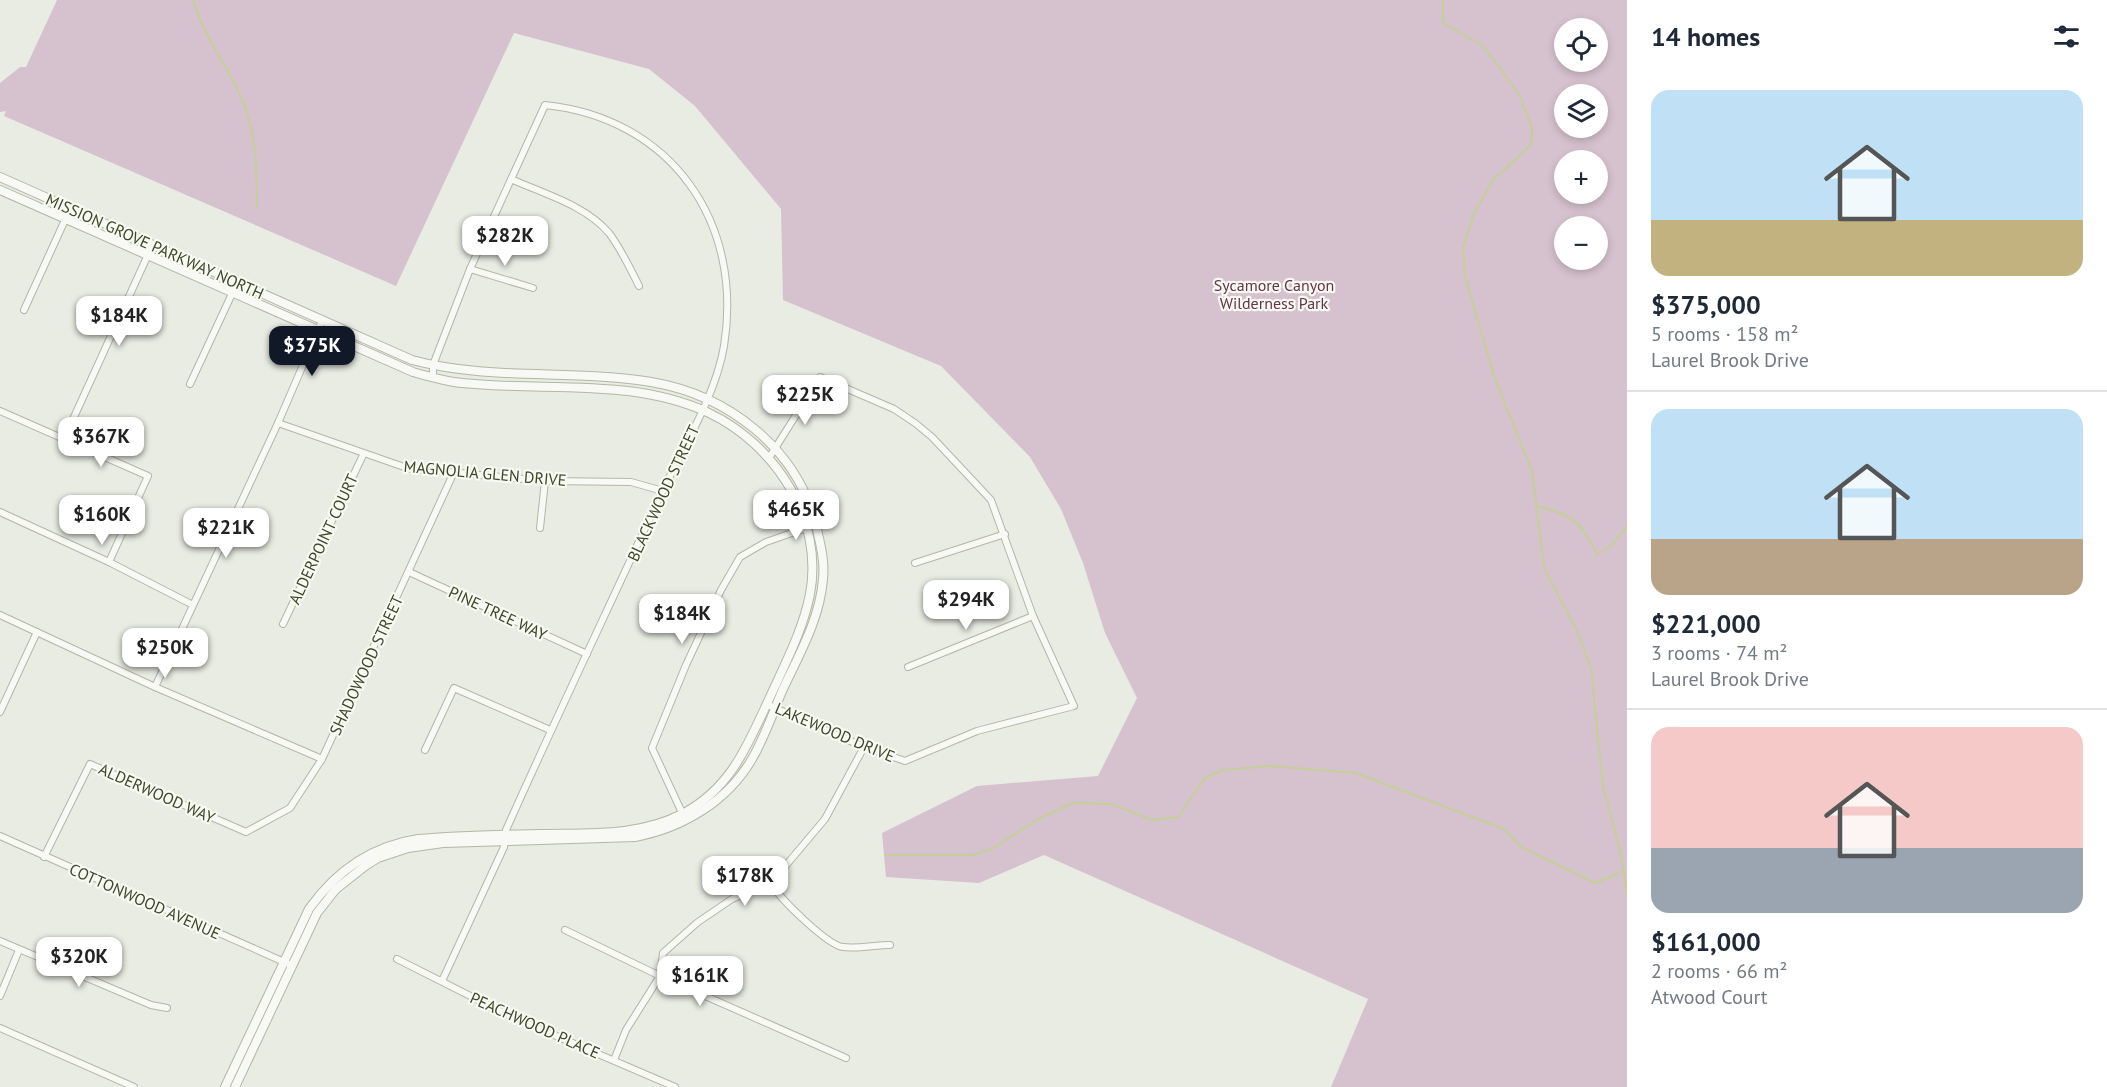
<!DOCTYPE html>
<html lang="en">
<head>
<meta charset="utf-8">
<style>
	body { margin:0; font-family:"PT Sans",sans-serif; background:#f2f2f3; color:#1f2937; height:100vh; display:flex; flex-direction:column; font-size:22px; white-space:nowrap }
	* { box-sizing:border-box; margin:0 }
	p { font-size:20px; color:#747a83 }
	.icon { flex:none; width:33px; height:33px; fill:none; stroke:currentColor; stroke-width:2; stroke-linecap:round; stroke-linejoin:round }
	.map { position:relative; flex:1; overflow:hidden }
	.sheet { display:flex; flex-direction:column; background:#fff; width:480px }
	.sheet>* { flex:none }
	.tools { position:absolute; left:1554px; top:18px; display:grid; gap:12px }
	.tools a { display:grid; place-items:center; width:54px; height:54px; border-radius:50%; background:#fff; box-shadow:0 3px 9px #0003; font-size:30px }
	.price { position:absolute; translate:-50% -51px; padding:0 14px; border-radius:12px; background:#fff; color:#222; font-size:20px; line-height:39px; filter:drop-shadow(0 2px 3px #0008) }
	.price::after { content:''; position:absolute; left:50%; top:36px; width:18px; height:14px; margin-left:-9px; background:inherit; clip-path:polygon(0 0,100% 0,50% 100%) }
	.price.selected { background:#111827; color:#fff }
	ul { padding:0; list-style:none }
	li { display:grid; align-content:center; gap:12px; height:318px; padding:0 24px }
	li+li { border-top:2px solid #e0e1e3 }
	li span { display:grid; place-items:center; height:186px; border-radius:18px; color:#555 }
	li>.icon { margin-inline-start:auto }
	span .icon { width:108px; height:108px; fill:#fffc; stroke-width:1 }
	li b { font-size:26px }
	h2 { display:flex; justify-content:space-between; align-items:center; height:72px; padding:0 24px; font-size:26px }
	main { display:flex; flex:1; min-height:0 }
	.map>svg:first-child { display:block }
</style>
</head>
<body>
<main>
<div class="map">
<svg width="1627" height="1087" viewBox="0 0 1627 1087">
	<rect width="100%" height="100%" fill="#e9ece2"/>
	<!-- green -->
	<path fill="#d6c2ce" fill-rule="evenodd" d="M 57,0 L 1627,0 L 1627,1087 L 1331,1087 L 1368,999 L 1044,855 L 979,883 L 886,877 L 882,833 L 977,786 L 1098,776 L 1137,698 L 1105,633 L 1083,563 L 1061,509 L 1030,457 L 941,366 L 783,300 L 781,209 L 695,106 L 649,69 L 514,33 L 396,286 L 4,116 L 6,111 L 0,112 L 0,83 L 20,67 L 26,67 ZM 1564,28 L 1598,28 L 1598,62 L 1564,62 ZM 1564,94 L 1598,94 L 1598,128 L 1564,128 ZM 1564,160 L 1598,160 L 1598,194 L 1564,194 ZM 1564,226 L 1598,226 L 1598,260 L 1564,260 Z"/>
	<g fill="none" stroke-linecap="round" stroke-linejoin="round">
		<!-- stream -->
		<g stroke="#c4cf99" stroke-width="2">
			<path d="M 193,0 C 203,34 224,61 239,92 C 256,129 257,168 257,207"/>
			<polyline points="1443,0 1443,23 1483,46 1502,71 1520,96 1532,128 1531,145 1494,179 1474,213 1463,247 1465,276 1494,376 1532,471 1544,568 1578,633 1591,669 1603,787 1621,854 1627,895"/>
			<path d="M 1537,506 C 1573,516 1581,520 1597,555 L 1613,544 L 1627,526"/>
			<polyline points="885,855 972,855 992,849 1038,819 1073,803 1111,804 1152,820 1178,817 1205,778 1223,770 1270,766 1356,773 1504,829 1521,847 1595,883 1622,872"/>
		</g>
		<defs>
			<g id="minor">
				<path d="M 511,179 C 544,194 585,205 609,233 C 621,249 630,268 639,286"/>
				<polyline points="470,269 533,288"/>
				<polyline points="24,310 70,209"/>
				<path d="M 433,376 L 433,365 L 470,269 L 545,105 C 671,118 744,222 724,346 C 716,395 682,450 660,496 C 609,607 556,718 506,830 L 504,847 L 442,981"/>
				<polyline points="190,384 237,283"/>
				<polyline points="0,411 148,476 109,562"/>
				<polyline points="278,423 407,468 545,481 631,482 663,491"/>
				<polyline points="64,439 152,246"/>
				<polyline points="0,512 109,562 191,604"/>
				<polyline points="540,528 545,481"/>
				<polyline points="915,563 1005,534"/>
				<polyline points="409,572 587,654"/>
				<polyline points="0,615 155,687 322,759"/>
				<polyline points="283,624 363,455"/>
				<polyline points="908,667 1033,616"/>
				<polyline points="155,687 278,423 322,321"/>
				<polyline points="766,704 864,747 905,761 977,731 1074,706 1033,616 991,500 932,437 915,423 894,409 820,377 769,458"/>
				<polyline points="0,712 37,632"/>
				<polyline points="425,750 454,688 550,730"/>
				<polyline points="684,817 652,748 686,665 721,590 740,557 766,542 809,527"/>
				<polyline points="0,836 291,965"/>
				<polyline points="44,857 90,764 246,832 290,808 322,759 454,472"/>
				<path d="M 771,883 C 779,898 827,945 843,947 C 858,949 875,945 890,945"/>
				<polyline points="565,930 660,976 846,1058"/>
				<polyline points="0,941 151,1005 167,1008"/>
				<polyline points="397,959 512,1017 675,1087"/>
				<polyline points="0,996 19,950"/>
				<polyline points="0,1028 134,1087"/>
				<polyline points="614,1060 626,1030 660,976 663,953 698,922 732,899 771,883 825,819 864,747"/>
			</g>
			<g id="tertiary">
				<path d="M 0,177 L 412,360 C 490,381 572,369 651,382 C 728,395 797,448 816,525 C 820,543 825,560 823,579 C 820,618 800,653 783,689 C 773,712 765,737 752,759 C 727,802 682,828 635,837 L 443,843 L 408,848 L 378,858 L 365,866 L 336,889 L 317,913 L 235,1087"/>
				<path d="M 0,190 L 413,372 C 427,376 441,380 454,382 C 539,393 630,376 709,413 C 776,445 824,520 810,594 C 803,630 785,664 770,697 C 748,744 732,787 684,813 C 639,837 589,833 540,834 C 499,835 459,835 418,839 C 372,846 336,871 309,909 L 225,1087"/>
			</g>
		</defs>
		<!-- minor casing -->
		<use href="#minor" stroke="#b2b7a6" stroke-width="8"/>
		<!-- tertiary casing -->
		<use href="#tertiary" stroke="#b2b7a6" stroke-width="10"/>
		<!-- minor -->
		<use href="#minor" stroke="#f8f9f5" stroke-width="6"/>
		<!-- tertiary -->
		<use href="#tertiary" stroke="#f8f9f5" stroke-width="8"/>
	</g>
	<g text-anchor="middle" stroke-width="4.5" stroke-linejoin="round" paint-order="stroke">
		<!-- street labels -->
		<g font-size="16" fill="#3c4628" stroke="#f7f9f2">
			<text transform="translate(155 246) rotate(24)" y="6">MISSION GROVE PARKWAY NORTH</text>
			<text transform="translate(485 473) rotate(5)" y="6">MAGNOLIA GLEN DRIVE</text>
			<text transform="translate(663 493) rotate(-65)" y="6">BLACKWOOD STREET</text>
			<text transform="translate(323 539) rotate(-65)" y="6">ALDERPOINT COURT</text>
			<text transform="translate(498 613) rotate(25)" y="6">PINE TREE WAY</text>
			<text transform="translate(366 665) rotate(-65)" y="6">SHADOWOOD STREET</text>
			<text transform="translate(835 732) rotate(23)" y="6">LAKEWOOD DRIVE</text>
			<text transform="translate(157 793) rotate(24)" y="6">ALDERWOOD WAY</text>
			<text transform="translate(145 901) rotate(24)" y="6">COTTONWOOD AVENUE</text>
			<text transform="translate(535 1025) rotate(24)" y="6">PEACHWOOD PLACE</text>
		</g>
		<!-- park labels -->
		<g font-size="16" fill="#63344b" stroke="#f7f9f2">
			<text x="1274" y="291">Sycamore Canyon<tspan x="1274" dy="18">Wilderness Park</tspan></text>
		</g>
	</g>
</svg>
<div class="tools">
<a><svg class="icon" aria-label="locate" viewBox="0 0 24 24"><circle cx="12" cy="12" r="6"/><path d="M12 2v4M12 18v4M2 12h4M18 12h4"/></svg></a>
<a><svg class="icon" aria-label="layers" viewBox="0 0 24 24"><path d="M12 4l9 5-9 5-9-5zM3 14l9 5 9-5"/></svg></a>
<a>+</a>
<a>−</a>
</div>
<b class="price" style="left:505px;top:267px">$282K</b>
<b class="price" style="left:119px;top:347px">$184K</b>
<b class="price selected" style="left:312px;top:377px">$375K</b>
<b class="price" style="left:805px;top:426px">$225K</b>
<b class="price" style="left:101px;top:468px">$367K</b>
<b class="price" style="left:796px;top:541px">$465K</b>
<b class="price" style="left:102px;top:546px">$160K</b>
<b class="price" style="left:226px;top:559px">$221K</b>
<b class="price" style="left:966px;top:631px">$294K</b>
<b class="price" style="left:682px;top:645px">$184K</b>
<b class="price" style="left:165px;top:679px">$250K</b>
<b class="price" style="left:745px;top:907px">$178K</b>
<b class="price" style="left:79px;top:988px">$320K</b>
<b class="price" style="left:700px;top:1007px">$161K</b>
</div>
<section class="sheet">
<h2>14 homes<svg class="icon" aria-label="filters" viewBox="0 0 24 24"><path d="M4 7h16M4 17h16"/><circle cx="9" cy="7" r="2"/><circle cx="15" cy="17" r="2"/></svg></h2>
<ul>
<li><span style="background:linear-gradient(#bfe0f5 70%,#c2b280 0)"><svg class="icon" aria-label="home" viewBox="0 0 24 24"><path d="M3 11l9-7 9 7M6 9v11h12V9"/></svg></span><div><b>$375,000</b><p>5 rooms · 158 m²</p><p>Laurel Brook Drive</p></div></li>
<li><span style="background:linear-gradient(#bfe0f5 70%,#b9a48a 0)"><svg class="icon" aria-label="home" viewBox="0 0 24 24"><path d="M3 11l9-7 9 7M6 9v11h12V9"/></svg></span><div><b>$221,000</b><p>3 rooms · 74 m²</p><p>Laurel Brook Drive</p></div></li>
<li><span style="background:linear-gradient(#f6c9c9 65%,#9aa5b1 0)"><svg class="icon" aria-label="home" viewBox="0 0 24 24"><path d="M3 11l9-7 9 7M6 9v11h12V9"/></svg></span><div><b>$161,000</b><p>2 rooms · 66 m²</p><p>Atwood Court</p></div></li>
</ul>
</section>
</main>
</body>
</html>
